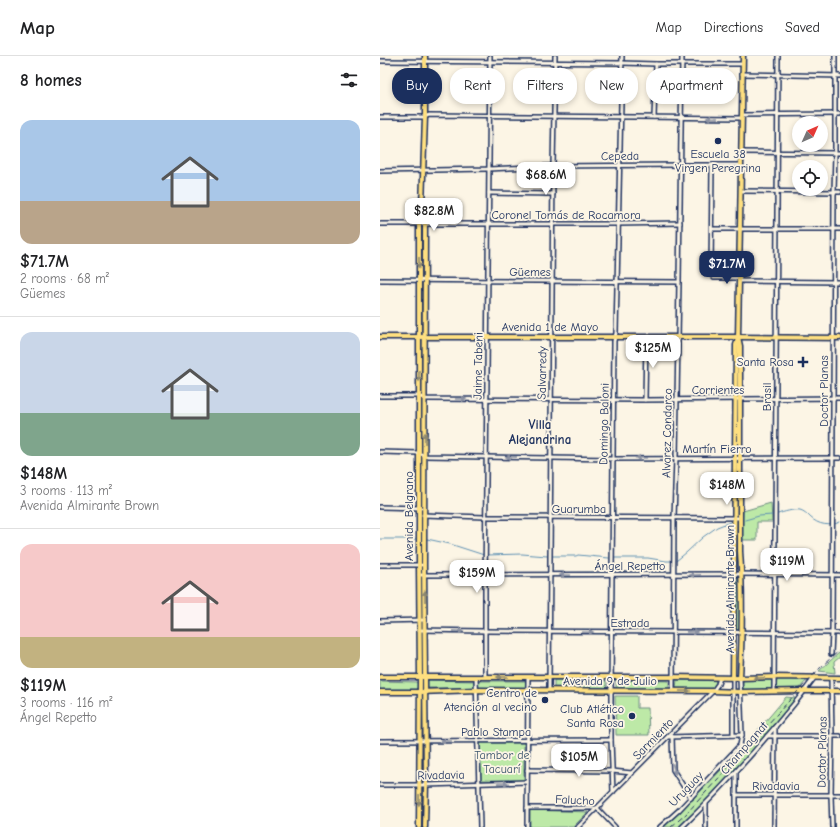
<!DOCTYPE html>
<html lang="en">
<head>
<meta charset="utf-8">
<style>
	body { margin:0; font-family:"Comic Neue",sans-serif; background:#f6f6f6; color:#202124; height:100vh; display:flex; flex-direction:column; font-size:15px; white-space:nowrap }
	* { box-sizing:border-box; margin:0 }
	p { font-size:13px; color:#757577 }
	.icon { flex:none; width:22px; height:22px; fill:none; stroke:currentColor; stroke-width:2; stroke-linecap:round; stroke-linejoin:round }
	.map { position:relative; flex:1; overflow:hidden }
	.side { display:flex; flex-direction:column; background:#fff; width:380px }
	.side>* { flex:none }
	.banner { position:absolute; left:12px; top:12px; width:380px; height:36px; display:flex; gap:8px }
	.needle { width:26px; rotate:45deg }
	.fabs { position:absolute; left:412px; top:60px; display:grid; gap:8px }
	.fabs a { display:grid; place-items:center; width:36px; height:36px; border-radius:50%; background:#fff; box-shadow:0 2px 6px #0003; font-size:20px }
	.price { position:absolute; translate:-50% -34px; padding:0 9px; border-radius:8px; background:#fff; color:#222; font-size:13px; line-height:26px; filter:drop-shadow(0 1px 2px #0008) }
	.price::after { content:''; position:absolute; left:50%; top:24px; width:12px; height:9px; margin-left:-6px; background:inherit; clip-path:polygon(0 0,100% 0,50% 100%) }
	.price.selected { background:#1b2f5e; color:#fff }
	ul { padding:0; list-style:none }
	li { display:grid; align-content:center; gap:8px; height:212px; padding:0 20px }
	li+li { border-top:1px solid #e0e0e0 }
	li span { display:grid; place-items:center; height:124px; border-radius:12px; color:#555 }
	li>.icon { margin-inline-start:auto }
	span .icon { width:72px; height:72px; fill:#fffc; stroke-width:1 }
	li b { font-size:17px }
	h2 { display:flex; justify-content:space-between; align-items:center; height:48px; padding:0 20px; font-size:17px }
	.chip { padding:0 14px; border-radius:16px; background:#fff; box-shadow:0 2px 6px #0003; font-size:14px; line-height:36px }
	.chip.selected { background:#1b2f5e; color:#fff }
	header { display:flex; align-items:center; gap:24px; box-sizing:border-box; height:56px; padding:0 20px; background:#fff; border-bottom:1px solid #e0e0e0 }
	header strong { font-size:19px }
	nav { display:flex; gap:22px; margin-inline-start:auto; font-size:14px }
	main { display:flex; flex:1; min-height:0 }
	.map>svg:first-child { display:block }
</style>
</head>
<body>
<header>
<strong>Map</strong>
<nav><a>Map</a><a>Directions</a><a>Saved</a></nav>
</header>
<main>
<section class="side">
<h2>8 homes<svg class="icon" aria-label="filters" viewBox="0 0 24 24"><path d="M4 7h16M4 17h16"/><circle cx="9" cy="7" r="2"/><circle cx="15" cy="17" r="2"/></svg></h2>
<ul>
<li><span style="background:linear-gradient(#a9c7e8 65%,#b9a48a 0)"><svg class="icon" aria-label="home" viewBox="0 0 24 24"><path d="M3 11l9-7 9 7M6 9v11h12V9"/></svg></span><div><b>$71.7M</b><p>2 rooms · 68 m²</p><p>Güemes</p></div></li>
<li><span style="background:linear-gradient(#c9d6e8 65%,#7fa58c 0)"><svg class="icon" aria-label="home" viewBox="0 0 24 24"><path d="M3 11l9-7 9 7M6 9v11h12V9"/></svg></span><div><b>$148M</b><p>3 rooms · 113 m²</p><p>Avenida Almirante Brown</p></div></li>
<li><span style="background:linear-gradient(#f6c9c9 75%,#c2b280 0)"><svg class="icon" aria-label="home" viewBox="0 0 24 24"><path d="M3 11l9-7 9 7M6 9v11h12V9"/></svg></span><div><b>$119M</b><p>3 rooms · 116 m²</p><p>Ángel Repetto</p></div></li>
</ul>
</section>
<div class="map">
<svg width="460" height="771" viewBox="0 0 460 771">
	<rect width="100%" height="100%" fill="#fcf5e5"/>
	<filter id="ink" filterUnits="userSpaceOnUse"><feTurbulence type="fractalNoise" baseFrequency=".025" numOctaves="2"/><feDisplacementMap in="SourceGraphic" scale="8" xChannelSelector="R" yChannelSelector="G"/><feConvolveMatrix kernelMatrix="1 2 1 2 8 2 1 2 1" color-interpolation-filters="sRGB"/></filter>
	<g filter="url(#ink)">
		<!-- green -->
		<g fill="#bde9a7" stroke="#6c8c82">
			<polygon points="391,447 392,466 377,466 377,484 361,484 363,455"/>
			<polygon points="355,522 360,522 359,574 355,574"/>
			<polygon points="460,596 460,601 454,606 455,617 439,615"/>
			<polygon points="392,623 392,633 363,634 363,624"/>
			<polygon points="397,623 427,624 419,633 396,633"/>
			<polygon points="47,624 94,625 94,632 47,632"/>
			<polygon points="174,624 226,625 227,633 174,632"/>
			<polygon points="236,624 289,625 289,633 236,632"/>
			<polygon points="297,624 335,624 336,626 336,628 331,633 296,633"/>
			<polygon points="0,625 36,626 38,627 38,632 35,634 0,634"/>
			<polygon points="99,625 146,625 146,633 98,632"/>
			<polygon points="235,640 257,640 257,652 268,652 269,679 236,679"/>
			<path d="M 406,641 L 415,642 L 416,644 C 379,687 342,732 300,771 L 284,771 C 327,730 368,687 406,641 Z"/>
			<polygon points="100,687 144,687 144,725 101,724"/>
			<polygon points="150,754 208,756 193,771 150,771"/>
		</g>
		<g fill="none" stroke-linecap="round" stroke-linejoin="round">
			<!-- stream -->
			<g stroke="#5e90b3" stroke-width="1">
				<path d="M 398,458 C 403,456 414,453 420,454 C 424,455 427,458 430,461 C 438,469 450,471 460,466"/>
				<polyline points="365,464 379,460 392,459"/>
				<polyline points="0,483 36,483"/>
				<polyline points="47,483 70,488 104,499"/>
				<polyline points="108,499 142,498 167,500"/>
				<polyline points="172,500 196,500 198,499 229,502"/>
				<polyline points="234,502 268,502 286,505 296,505 307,496 323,481 337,471 350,466"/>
			</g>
			<defs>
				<g id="minor">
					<polyline points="0,5 242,7 276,8 362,8"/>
					<polyline points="362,18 460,20"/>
					<polyline points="362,59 460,58"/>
					<polyline points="0,61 45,61 49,59 362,62"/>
					<polyline points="274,61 276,8"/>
					<polyline points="362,96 460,97"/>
					<polyline points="332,109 331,218 334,222 360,222"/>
					<polyline points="0,115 108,113 173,110 301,109 361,109"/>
					<polyline points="361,135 460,136"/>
					<polyline points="109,137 173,138"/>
					<polyline points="0,168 238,168 300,167"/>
					<polyline points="332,173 460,173"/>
					<polyline points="0,224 299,226"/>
					<polyline points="360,225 460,226"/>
					<polyline points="0,340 39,340 45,343 265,344 460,342"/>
					<polyline points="265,344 266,281"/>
					<polyline points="0,396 39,397 45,400 233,403 460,402"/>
					<polyline points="0,451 41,452"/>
					<polyline points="43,459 105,461 360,462"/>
					<polyline points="0,509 41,509"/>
					<polyline points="39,519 354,518 460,519"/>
					<polyline points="0,565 45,564"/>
					<polyline points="39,574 104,575 460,577"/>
					<polyline points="451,598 452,577 454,136 455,97 455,0"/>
					<polyline points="96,621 100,771"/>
					<polyline points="105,621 105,532 110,0"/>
					<polyline points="353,622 353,679"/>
					<polyline points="451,622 452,680 451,739 452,771"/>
					<polyline points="169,634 173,110 175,0"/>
					<polyline points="293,635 294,462 296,402 299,226 302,0"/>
					<polyline points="394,635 398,0"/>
					<polyline points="292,680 293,714 311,742"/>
					<polyline points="387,680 460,680"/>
					<polyline points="288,681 362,679"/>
					<polyline points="0,685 231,684"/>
					<polyline points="147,714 232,715 252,717"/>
					<polyline points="0,729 46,729 147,726"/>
					<polyline points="233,736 231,684 231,635 234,285 236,277 242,0"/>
					<polyline points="356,739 460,739"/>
					<polyline points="326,748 326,771"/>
					<polyline points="147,752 217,752 235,771"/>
					<polyline points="147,771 148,621"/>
					<polyline points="198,771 333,635 338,628 340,622"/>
					<polyline points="280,771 299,754 360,689 362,679 360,622"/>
					<path d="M 302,771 C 342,733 379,691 414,648 C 421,640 428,630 435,621"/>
					<polyline points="356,771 356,716"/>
					<polyline points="394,771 395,671"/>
				</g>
				<g id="major">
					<polyline points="43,156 45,168 44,509 46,729 45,771"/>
					<polyline points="0,281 358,281 460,282"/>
					<polyline points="0,621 293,621 360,622 394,621 460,622"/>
					<polyline points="353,622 356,289 358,283"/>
					<path d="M 360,622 C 362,580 363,537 360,495 L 360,290 L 358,281 L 363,0"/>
					<polyline points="0,636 39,636 97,634 333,635 361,636 424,635 460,635"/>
					<polyline points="39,771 40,621 39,509 39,168 42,150 45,61 45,0"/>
				</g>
			</defs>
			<!-- minor casing -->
			<use href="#minor" stroke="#1b2f5e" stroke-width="6"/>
			<!-- major casing -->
			<use href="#major" stroke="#1b2f5e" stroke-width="7"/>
			<!-- minor -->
			<use href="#minor" stroke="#fcf5e5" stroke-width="3"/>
			<!-- major -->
			<use href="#major" stroke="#fedf80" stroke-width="4"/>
			<!-- rail -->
			<polyline stroke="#1b2f5e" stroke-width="1" stroke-dasharray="6 3" stroke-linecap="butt" points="291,771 306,758 418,635 442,610 460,594"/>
		</g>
		<!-- one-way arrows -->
		<defs><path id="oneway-solid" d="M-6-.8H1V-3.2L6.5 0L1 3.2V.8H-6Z"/></defs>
		<g fill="#8c92a2">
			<use href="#oneway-solid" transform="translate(332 62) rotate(-179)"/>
			<use href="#oneway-solid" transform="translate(81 343)"/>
			<use href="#oneway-solid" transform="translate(131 401) rotate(-179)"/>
			<use href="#oneway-solid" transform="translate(261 402) rotate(179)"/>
			<use href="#oneway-solid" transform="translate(185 519) rotate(180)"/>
			<use href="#oneway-solid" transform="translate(315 519) rotate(179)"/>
			<use href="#oneway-solid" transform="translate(78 575) rotate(1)"/>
			<use href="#oneway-solid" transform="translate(208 576)"/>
			<use href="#oneway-solid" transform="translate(312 576) rotate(1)"/>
			<use href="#oneway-solid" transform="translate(66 685) rotate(180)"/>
			<use href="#oneway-solid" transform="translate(294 713) rotate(75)"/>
			<use href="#oneway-solid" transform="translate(123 727) rotate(-1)"/>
		</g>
		<g fill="#8c876f">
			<use href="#oneway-solid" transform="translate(39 207) rotate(90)"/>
			<use href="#oneway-solid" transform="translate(39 320) rotate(90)"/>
			<use href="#oneway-solid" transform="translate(45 382) rotate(-90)"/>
			<use href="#oneway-solid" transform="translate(45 540) rotate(-90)"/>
			<use href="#oneway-solid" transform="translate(122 621) rotate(-180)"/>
			<use href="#oneway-solid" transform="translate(379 622) rotate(178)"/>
			<use href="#oneway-solid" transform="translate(305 635)"/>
			<use href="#oneway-solid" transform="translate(39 744) rotate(91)"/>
		</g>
	</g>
	<!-- markers -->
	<g fill="#1b2f5e" stroke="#fcf5e5" stroke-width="1.5">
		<circle cx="338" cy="85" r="4"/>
		<path d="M421 300h4v4h4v4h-4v4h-4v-4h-4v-4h4z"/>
		<circle cx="165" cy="644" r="4"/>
		<circle cx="252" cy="660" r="4"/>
	</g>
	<g text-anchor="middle" stroke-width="3.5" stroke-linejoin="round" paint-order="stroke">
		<!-- poi labels -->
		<g font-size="12" fill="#1b2f5e" stroke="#fcf5e5" text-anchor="end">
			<text x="338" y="102" text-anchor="middle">Escuela 38<tspan x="338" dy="14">Virgen Peregrina</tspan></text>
			<text x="414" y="310">Santa Rosa</text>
			<text x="157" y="641">Centro de<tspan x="157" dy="14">Atención al vecino</tspan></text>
			<text x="244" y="657">Club Atlético<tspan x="244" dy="14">Santa Rosa</tspan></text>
		</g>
		<!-- street labels -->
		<g font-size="12" fill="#1b2f5e" stroke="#fcf5e5">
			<text transform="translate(240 100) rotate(-1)" y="4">Cepeda</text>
			<text x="186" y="163">Coronel Tomás de Rocamora</text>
			<text x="150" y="220">Güemes</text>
			<text x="170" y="275">Avenida 1 de Mayo</text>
			<text transform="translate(98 310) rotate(-89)" y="4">Jaime Tabeni</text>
			<text transform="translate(162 317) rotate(-89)" y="4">Salvarredy</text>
			<text x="338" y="338">Corrientes</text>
			<text transform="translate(444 335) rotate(-90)" y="4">Doctor Planas</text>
			<text transform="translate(387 341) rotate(-90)" y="4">Brasil</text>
			<text transform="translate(224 368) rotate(-89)" y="4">Domingo Baloni</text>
			<text transform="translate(287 377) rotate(-89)" y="4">Alvarez Condarco</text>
			<text x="337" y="397">Martín Fierro</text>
			<text x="199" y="457">Guarumba</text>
			<text transform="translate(29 460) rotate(-90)" y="4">Avenida Belgrano</text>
			<text x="250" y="514">Ángel Repetto</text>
			<text transform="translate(350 533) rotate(-90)" y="4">Avenida Almirante Brown</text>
			<text x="250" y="571">Estrada</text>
			<text x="230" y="629">Avenida 9 de Julio</text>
			<text x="116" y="680">Pablo Stampa</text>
			<text transform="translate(273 683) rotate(-46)" y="4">Sarmiento</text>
			<text transform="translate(364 692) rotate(-49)" y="4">Champagnat</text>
			<text transform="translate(442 696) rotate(-89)" y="4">Doctor Planas</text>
			<text transform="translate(61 719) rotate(-1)" y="4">Rivadavia</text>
			<text x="396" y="734">Rivadavia</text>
			<text transform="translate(306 733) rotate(-46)" y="4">Uruguay</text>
			<text transform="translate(195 744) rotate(3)" y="4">Falucho</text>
		</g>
		<!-- park labels -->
		<g font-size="12" fill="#3b546d" stroke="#fcf5e5">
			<text x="122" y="703">Tambor de<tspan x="122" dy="14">Tacuarí</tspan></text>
		</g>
		<!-- neighbourhood labels -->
		<g font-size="13" font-weight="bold" fill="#1b2f5e" stroke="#fcf5e5">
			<text x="160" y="373">Villa<tspan x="160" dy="15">Alejandrina</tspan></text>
		</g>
	</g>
</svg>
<div class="fabs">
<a><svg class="needle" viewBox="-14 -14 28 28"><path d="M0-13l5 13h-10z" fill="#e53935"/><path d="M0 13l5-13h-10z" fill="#757577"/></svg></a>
<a><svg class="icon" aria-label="locate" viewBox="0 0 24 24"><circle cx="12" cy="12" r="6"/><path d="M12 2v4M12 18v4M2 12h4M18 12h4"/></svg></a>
</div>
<b class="price" style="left:166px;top:140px">$68.6M</b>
<b class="price" style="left:54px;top:176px">$82.8M</b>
<b class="price selected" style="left:347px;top:229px">$71.7M</b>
<b class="price" style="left:273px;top:313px">$125M</b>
<b class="price" style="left:347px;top:450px">$148M</b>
<b class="price" style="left:407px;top:526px">$119M</b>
<b class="price" style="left:97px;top:538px">$159M</b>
<b class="price" style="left:199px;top:722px">$105M</b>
<div class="banner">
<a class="chip selected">Buy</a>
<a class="chip">Rent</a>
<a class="chip">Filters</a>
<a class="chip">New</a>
<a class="chip">Apartment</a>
</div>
</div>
</main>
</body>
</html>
